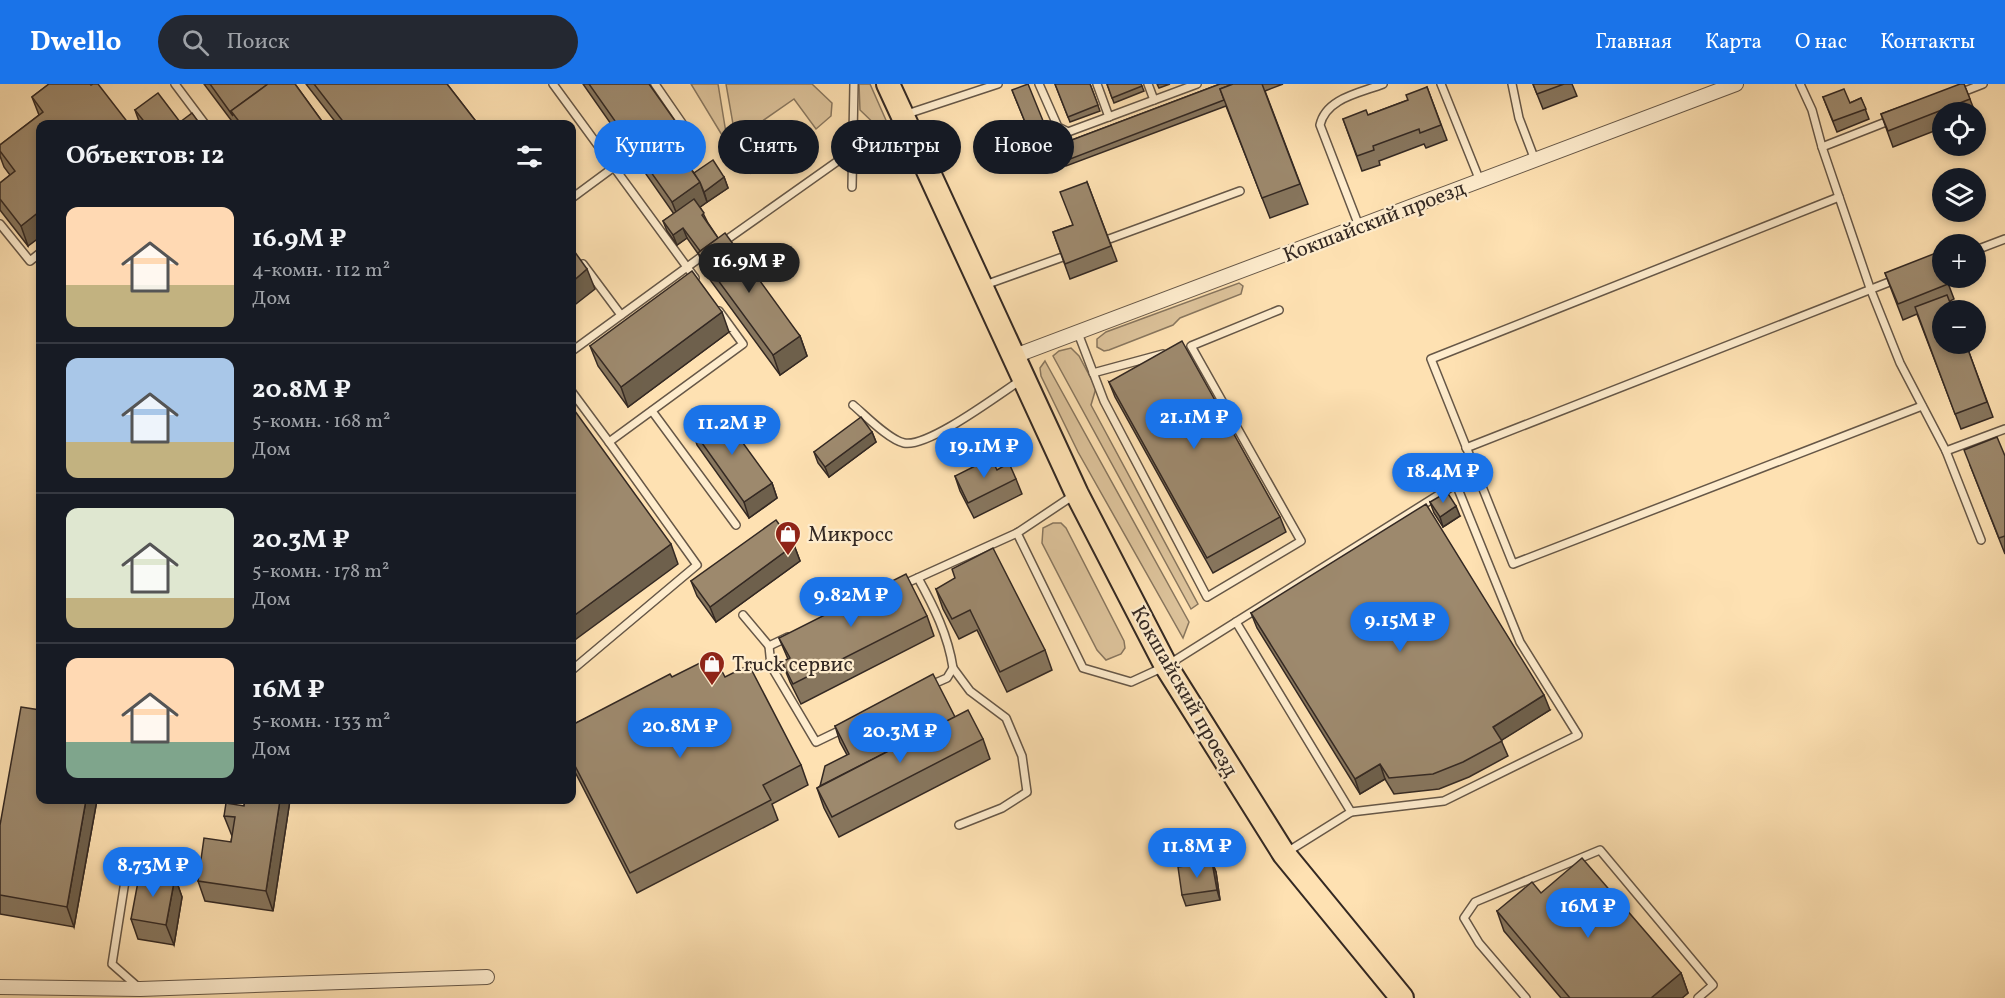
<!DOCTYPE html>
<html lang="ru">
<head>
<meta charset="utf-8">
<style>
	body { margin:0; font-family:Vollkorn,serif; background:#242831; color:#f1f3f6; height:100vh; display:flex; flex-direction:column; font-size:22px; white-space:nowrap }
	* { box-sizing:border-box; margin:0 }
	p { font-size:20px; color:#9ea1a6 }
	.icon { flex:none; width:33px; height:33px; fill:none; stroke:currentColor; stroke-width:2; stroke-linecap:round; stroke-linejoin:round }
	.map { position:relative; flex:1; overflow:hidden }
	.details { position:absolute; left:36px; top:36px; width:540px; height:684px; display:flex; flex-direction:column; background:#171b24; border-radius:12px; box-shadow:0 3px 9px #0003 }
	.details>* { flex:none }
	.guide { position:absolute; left:594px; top:36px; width:570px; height:54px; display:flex; gap:12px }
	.tools { position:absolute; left:1932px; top:18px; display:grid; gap:12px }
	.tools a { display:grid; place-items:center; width:54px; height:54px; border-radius:50%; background:#171b24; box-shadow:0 3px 9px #0003; font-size:30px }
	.price { position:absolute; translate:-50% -51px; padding:0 14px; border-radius:21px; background:#1a73e8; color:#fff; font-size:20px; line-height:39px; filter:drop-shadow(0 2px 3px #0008) }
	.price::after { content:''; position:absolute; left:50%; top:36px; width:18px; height:14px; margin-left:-9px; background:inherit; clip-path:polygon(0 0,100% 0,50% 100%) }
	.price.active { background:#222; color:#fff }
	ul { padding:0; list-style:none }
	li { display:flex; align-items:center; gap:18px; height:150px; padding:0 30px }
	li+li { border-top:2px solid #363941 }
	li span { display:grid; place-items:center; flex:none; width:168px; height:120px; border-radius:12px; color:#555 }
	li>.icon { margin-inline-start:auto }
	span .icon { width:72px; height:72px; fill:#fffc; stroke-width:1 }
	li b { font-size:26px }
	h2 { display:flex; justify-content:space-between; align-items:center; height:72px; padding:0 30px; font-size:26px }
	.tag { padding:0 21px; border-radius:27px; background:#171b24; box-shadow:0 3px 9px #0003; font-size:21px; line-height:54px }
	.tag.active { background:#1a73e8; color:#fff }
	header { display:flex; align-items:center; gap:36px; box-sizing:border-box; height:84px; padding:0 30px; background:#1a73e8; color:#fff }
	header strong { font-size:28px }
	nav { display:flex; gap:33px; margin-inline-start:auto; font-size:21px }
	.search { width:420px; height:54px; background:#242831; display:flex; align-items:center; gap:15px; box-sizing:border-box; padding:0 21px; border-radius:33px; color:#9ea1a6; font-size:22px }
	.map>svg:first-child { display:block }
</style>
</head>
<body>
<header>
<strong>Dwello</strong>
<div class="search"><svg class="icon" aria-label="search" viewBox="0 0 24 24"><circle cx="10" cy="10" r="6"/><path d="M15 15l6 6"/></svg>Поиск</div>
<nav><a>Главная</a><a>Карта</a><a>О нас</a><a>Контакты</a></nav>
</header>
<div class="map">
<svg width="2005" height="914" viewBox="0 0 2005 914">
	<rect width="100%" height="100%" fill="#fee1b2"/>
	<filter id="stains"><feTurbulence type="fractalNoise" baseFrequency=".00333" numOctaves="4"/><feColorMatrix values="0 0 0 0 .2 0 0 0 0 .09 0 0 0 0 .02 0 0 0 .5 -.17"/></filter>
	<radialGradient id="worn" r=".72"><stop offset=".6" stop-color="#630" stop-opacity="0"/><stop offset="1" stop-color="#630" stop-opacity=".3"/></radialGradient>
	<!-- green -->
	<g fill="#dcc29a" stroke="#88765e" stroke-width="1.5">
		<polygon points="691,0 718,0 728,61"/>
		<polygon points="726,0 812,0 832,19 831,32 816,45 794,15 758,40 762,45 737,63"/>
		<polygon points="859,0 870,0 889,43 886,51 860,26"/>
		<polygon points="1239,199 1243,202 1241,210 1180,234 1173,241 1109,266 1104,267 1097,263 1097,255 1106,248"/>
		<polygon points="1071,264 1079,272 1096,304 1091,321 1198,520 1191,525 1053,272 1059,267"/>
		<polygon points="1045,277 1189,538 1183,554 1078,368 1041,292 1040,284"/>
		<polygon points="1053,439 1061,439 1066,444 1124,557 1125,564 1121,570 1106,576 1097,566 1042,459 1043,444"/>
	</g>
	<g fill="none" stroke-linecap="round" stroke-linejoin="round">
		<defs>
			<g id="service">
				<polyline points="175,0 205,40"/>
				<polyline points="553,0 695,194"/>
				<polyline points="655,0 684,42"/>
				<polyline points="1039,0 1058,43 1068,48 1197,0"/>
				<polyline points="1097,0 1109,33"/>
				<polyline points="1148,0 1154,16"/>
				<polyline points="1441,0 1480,97"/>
				<polyline points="1512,0 1519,34 1535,76"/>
				<polyline points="1800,0 1812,26 1822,63 1870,204 1900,279 1946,367 1981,456"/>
				<polyline points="1960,9 1983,0"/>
				<polyline points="904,31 998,0"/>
				<polyline points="1822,63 1891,36"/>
				<polyline points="852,103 854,0"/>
				<polyline points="1839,113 1431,275 1513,480 1922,322"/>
				<polyline points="572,114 614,83"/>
				<polyline points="0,140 30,177 40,169"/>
				<path d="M 1359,142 L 1320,41 C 1326,14 1360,9 1383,0"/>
				<polyline points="1101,158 1240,107"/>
				<polyline points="722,159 852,67 873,69 909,53"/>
				<polyline points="1976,166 2005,155"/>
				<polyline points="583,180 621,231"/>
				<polyline points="985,201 1071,170"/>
				<polyline points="1078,249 1104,317 1207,513 1301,457 1191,262 1279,226"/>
				<polyline points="572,267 705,170"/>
				<polyline points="1093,289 1163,270"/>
				<polyline points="572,308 609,358"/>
				<path d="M 853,321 C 865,331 889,356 904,359 C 928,364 998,311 1021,296"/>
				<polyline points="652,327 736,441"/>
				<polyline points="1466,364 1897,195"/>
				<polyline points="1946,367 2005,345"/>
				<polyline points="1074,411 1017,449 1083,584 1131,598 1166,582 1236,538 1351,728 1287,768"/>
				<path d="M 918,494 C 934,523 948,551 953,584 L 947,594 L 931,601"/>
				<polyline points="902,501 1017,449"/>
				<polyline points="743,531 769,562 788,553"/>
				<polyline points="1236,538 1456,400 1520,558 1578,651 1444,717 1351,728"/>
				<polyline points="769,562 771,582 816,658 843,645"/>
				<polyline points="953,584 970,607 1006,634 1022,672 1027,708 1002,724 959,741"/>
				<polyline points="572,586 697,481 609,358 743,260 719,227"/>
				<polyline points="125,797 112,880 138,903"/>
				<polyline points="1526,914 1479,859 1464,834 1475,818 1600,766 1713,901 1698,914"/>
			</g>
			<g id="minor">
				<polyline points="1012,273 1736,0"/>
				<polyline points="0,903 140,905 487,893"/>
			</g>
			<polyline id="primary" points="888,0 1077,410 1166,582 1284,770 1402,914"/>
		</defs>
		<!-- service casing -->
		<use href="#service" stroke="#665747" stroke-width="10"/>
		<!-- minor casing -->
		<use href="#minor" stroke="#665747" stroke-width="16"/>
		<!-- primary casing -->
		<use href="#primary" stroke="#342923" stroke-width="26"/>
		<!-- service -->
		<use href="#service" stroke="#feeccd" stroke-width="7"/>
		<!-- minor -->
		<use href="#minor" stroke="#feeccd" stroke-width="14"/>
		<!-- primary -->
		<use href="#primary" stroke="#fee1b2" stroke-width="22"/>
	</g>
	<!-- wall -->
	<g fill="#87765e" stroke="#342923" stroke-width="1.5">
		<polygon points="49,0 40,40 28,162 0,126 0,99 10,91 4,83 0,72 0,61 39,31 32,13"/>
		<polygon points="204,0 295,0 324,40 234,40"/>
		<polygon points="306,0 447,0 478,40 337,40"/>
		<polygon points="583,0 649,0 686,61 678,67 694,89 724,93 728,104 700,123 708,139 718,154 800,252 807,272 780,291 705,189 699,171 687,154 677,161 667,147 663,137 674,130"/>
		<polygon points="1055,0 1090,0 1100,27 1070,38"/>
		<polygon points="1107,0 1141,0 1144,7 1114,19"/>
		<polygon points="1157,0 1170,0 1159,4"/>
		<polygon points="1220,0 1283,0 1265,7 1308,120 1270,134 1226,22 1066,82 1038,70 1012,6 1050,54 1064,59"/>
		<polygon points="1533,0 1572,0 1577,12 1543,25"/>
		<polygon points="1964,0 1975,28 1942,28 1942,44 1893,63 1881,30"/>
		<polygon points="1427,3 1447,56 1426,64 1424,60 1379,77 1380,81 1362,87 1343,35 1368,31 1408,16"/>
		<polygon points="1823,13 1850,19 1861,14 1869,35 1837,48"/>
		<polygon points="135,26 180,38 200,40 140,40"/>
		<polygon points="734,62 784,66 751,89 736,67"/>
		<polygon points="1087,98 1117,177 1070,195 1053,148 1073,141"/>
		<polygon points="1885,189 1946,194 1954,215 1950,217 1993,333 1961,345 1917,230 1903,236"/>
		<polygon points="729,248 628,323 598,282 590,262"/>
		<polygon points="1109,298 1280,433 1286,448 1213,489 1115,313"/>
		<polygon points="692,345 772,399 777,414 749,434 697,361"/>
		<polygon points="872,348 876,358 829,393 818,379 814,368"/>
		<polygon points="2005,372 2005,470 1970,381"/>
		<polygon points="997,386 1016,395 1022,410 974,434 960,407 955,392"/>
		<polygon points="1430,418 1460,432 1443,443 1434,429"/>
		<polygon points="794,461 800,477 716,538 697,512 691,497"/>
		<polygon points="936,505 1045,566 1052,586 1007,608 977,546 959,555 943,525"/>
		<polygon points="1251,529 1550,626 1501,656 1508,672 1469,693 1439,705 1394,710 1385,695 1360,710 1257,544"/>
		<polygon points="927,532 934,552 801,620 790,598 782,578 788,575 779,554"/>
		<polygon points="672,593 725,593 801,681 808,701 772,720 778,736 637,809 572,682 572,641"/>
		<polygon points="955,633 983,655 990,675 839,753 824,724 817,704 820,702 847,671 840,658 835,642"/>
		<polygon points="40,716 97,716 74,843 0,830 0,741"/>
		<polygon points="245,716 290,716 273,827 205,817 198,797 231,758 232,752 224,732 244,722"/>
		<polygon points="1212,778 1216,788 1220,816 1186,822 1182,811"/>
		<polygon points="175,793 182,813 174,861 138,855 131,835"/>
		<polygon points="1497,827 1681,889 1688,909 1682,914 1561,914 1504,847"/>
	</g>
	<!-- shaded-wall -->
	<g fill="#6e604c" stroke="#342923" stroke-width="1.5">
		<polygon points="678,41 686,61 673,70 666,50"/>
		<polygon points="782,61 784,66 751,89 749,84"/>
		<polygon points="724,93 728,104 707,118 704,108"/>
		<polygon points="700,98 707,118 680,138 672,118"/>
		<polygon points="40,127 40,153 28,162 21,142"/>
		<polygon points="683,144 687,154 677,161 673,151"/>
		<polygon points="587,185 595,205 572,223 572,198"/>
		<polygon points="722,228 729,248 628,323 621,303"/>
		<polygon points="800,252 807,272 780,291 773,271"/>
		<polygon points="872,348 876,358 829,393 825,383"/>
		<polygon points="772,399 777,414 749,434 744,418"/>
		<polygon points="1456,422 1460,432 1443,443 1440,433"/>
		<polygon points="671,460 678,480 572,558 572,533"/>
		<polygon points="794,461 800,477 716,538 710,523"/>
		<polygon points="1544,611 1550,626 1499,658 1493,643"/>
		<polygon points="1380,680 1385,695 1360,710 1355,695"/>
		<polygon points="86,716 97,716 74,843 67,823"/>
		<polygon points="280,716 290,716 273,827 266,807"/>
		<polygon points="1212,778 1216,788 1220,816 1217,806"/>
		<polygon points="175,793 182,813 174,861 166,841"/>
		<polygon points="1681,889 1688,909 1682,914 1651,914"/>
	</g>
	<!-- building -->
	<g fill="#9d896d" stroke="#342923" stroke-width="1.5">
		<polygon points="49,0 90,0 91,1 93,0 98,0 129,40 40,40 40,127 21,142 0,115 0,99 15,87 0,67 0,61 43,28 32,13"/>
		<polygon points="210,0 268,0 231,27 233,32"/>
		<polygon points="268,0 295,0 324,40 241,40 231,27"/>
		<polygon points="314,0 447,0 478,40 345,40"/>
		<polygon points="589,0 649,0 678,41 666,50 700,98 672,118"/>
		<polygon points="1028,0 1050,54 1064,59 1220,0 1233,0 1220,5 1224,16 1065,77 1036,65 1012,6"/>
		<polygon points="1055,0 1090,0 1098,21 1068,33"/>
		<polygon points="1107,0 1141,0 1142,2 1112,14"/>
		<polygon points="1233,0 1262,0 1300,100 1262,114 1220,5"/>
		<polygon points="1533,0 1564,0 1537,10"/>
		<polygon points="1960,0 1964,0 1970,15 1888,47 1881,30"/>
		<polygon points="1427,3 1441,41 1420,49 1419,45 1373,62 1374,66 1357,72 1343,35 1366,26 1368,31 1408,16 1406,11"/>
		<polygon points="1844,5 1850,19 1861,14 1866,25 1833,37 1823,13"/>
		<polygon points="158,9 180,38 192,29 200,40 146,40 135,26"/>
		<polygon points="768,39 782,61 749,84 734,62"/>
		<polygon points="713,76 724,93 704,108 700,98 694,89"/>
		<polygon points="1087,98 1111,162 1065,180 1053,148 1073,141 1060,108"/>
		<polygon points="694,115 704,129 702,131 718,154 700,167 683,144 673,151 663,137"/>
		<polygon points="725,149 800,252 773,271 698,169"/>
		<polygon points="572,164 587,185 572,198"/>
		<polygon points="1936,169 1942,185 1942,194 1946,194 1948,200 1898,220 1885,189"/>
		<polygon points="692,187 722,228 621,303 590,262"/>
		<polygon points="1947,211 1953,226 1942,226 1942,260 1966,260 1987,318 1955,330 1915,223"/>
		<polygon points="1182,257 1280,433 1207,474 1109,298"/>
		<polygon points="572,323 671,460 572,533"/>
		<polygon points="719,326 772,399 744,418 692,345"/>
		<polygon points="861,333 872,348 825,383 814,368"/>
		<polygon points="1997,353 2005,372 2005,452 1999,454 1964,366"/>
		<polygon points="991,374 997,386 1009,379 1016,395 968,419 955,392"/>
		<polygon points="1447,408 1456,422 1440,433 1430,418"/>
		<polygon points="1426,420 1544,611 1493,643 1502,657 1463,678 1433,690 1389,694 1380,680 1355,695 1251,529"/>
		<polygon points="776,436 794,461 710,523 691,497"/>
		<polygon points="993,464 1045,566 1000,588 970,526 952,535 936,505 955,494 952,485"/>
		<polygon points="906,490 927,532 793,600 782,578 790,574 779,554"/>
		<polygon points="714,572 725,593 749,581 801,681 763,701 771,716 630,789 572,676 572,641 670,590 672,593"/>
		<polygon points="933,590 955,633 820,702 825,682 849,670 835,642"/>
		<polygon points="21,623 40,626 40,716 86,716 67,823 0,811 0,741"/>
		<polygon points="968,626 983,655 832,733 817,704"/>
		<polygon points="245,716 280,716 266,807 198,797 204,754 231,758 235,733 224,732 226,719 244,722"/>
		<polygon points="1582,774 1681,889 1651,914 1570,914 1497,827 1532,798 1541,809"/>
		<polygon points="1212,778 1217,806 1182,811 1178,783"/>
		<polygon points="140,787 175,793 166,841 131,835"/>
	</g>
	<!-- icons -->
	<defs>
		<symbol id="shop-pin" viewBox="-11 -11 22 30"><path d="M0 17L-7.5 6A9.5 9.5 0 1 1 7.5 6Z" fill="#8f2418" stroke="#feeccd"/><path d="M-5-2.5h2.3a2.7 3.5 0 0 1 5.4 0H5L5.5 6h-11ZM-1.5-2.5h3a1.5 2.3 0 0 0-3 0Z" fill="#fff"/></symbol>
	</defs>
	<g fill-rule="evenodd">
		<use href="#shop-pin" x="773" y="435" width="30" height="40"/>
		<use href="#shop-pin" x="697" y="565" width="30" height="40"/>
	</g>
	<g text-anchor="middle" stroke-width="4.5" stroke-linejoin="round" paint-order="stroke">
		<!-- street labels -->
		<g font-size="21" fill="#342923" stroke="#feeccd">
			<text transform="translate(1374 137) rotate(-21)" y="7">Кокшайский проезд</text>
			<text transform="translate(1185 607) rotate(60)" y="7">Кокшайский проезд</text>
		</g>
		<!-- poi labels -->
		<g font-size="21" fill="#342923" stroke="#feeccd" text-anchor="start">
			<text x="808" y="457">Микросс</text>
			<text x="732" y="587">Truck сервис</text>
		</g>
	</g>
	<rect width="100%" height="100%" filter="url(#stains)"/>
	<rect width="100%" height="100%" fill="url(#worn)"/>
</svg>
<div class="tools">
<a><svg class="icon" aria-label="locate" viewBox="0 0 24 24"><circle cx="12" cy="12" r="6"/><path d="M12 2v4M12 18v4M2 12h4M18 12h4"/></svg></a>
<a><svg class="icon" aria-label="layers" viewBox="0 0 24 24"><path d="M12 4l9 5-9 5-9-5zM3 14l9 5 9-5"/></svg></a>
<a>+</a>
<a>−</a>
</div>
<b class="price active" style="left:749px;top:210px">16.9M ₽</b>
<b class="price" style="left:1194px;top:366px">21.1M ₽</b>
<b class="price" style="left:732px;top:372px">11.2M ₽</b>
<b class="price" style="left:984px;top:395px">19.1M ₽</b>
<b class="price" style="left:1443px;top:420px">18.4M ₽</b>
<b class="price" style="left:851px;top:544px">9.82M ₽</b>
<b class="price" style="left:1400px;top:569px">9.15M ₽</b>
<b class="price" style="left:680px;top:675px">20.8M ₽</b>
<b class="price" style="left:900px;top:680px">20.3M ₽</b>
<b class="price" style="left:1197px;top:795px">11.8M ₽</b>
<b class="price" style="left:153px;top:814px">8.73M ₽</b>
<b class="price" style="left:1588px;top:855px">16M ₽</b>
<div class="guide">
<a class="tag active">Купить</a>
<a class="tag">Снять</a>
<a class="tag">Фильтры</a>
<a class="tag">Новое</a>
</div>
<section class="details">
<h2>Объектов: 12<svg class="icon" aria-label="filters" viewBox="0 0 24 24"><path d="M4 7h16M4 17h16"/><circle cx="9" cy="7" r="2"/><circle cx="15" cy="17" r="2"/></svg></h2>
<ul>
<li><span style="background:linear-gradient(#ffd9b3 65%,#c2b280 0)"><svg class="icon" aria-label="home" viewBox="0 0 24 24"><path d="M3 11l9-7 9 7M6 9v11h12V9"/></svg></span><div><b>16.9M ₽</b><p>4-комн. · 112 m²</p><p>Дом</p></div></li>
<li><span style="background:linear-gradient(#a9c7e8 70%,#c2b280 0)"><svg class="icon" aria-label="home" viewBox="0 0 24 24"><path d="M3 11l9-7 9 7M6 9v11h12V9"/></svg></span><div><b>20.8M ₽</b><p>5-комн. · 168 m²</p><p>Дом</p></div></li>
<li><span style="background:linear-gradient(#dfe7d0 75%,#c2b280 0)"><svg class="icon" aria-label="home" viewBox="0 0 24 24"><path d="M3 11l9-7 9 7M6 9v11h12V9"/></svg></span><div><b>20.3M ₽</b><p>5-комн. · 178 m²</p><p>Дом</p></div></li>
<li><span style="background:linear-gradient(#ffd9b3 70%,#7fa58c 0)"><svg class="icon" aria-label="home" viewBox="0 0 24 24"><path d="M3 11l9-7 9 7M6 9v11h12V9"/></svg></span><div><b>16M ₽</b><p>5-комн. · 133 m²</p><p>Дом</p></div></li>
</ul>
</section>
</div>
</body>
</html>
